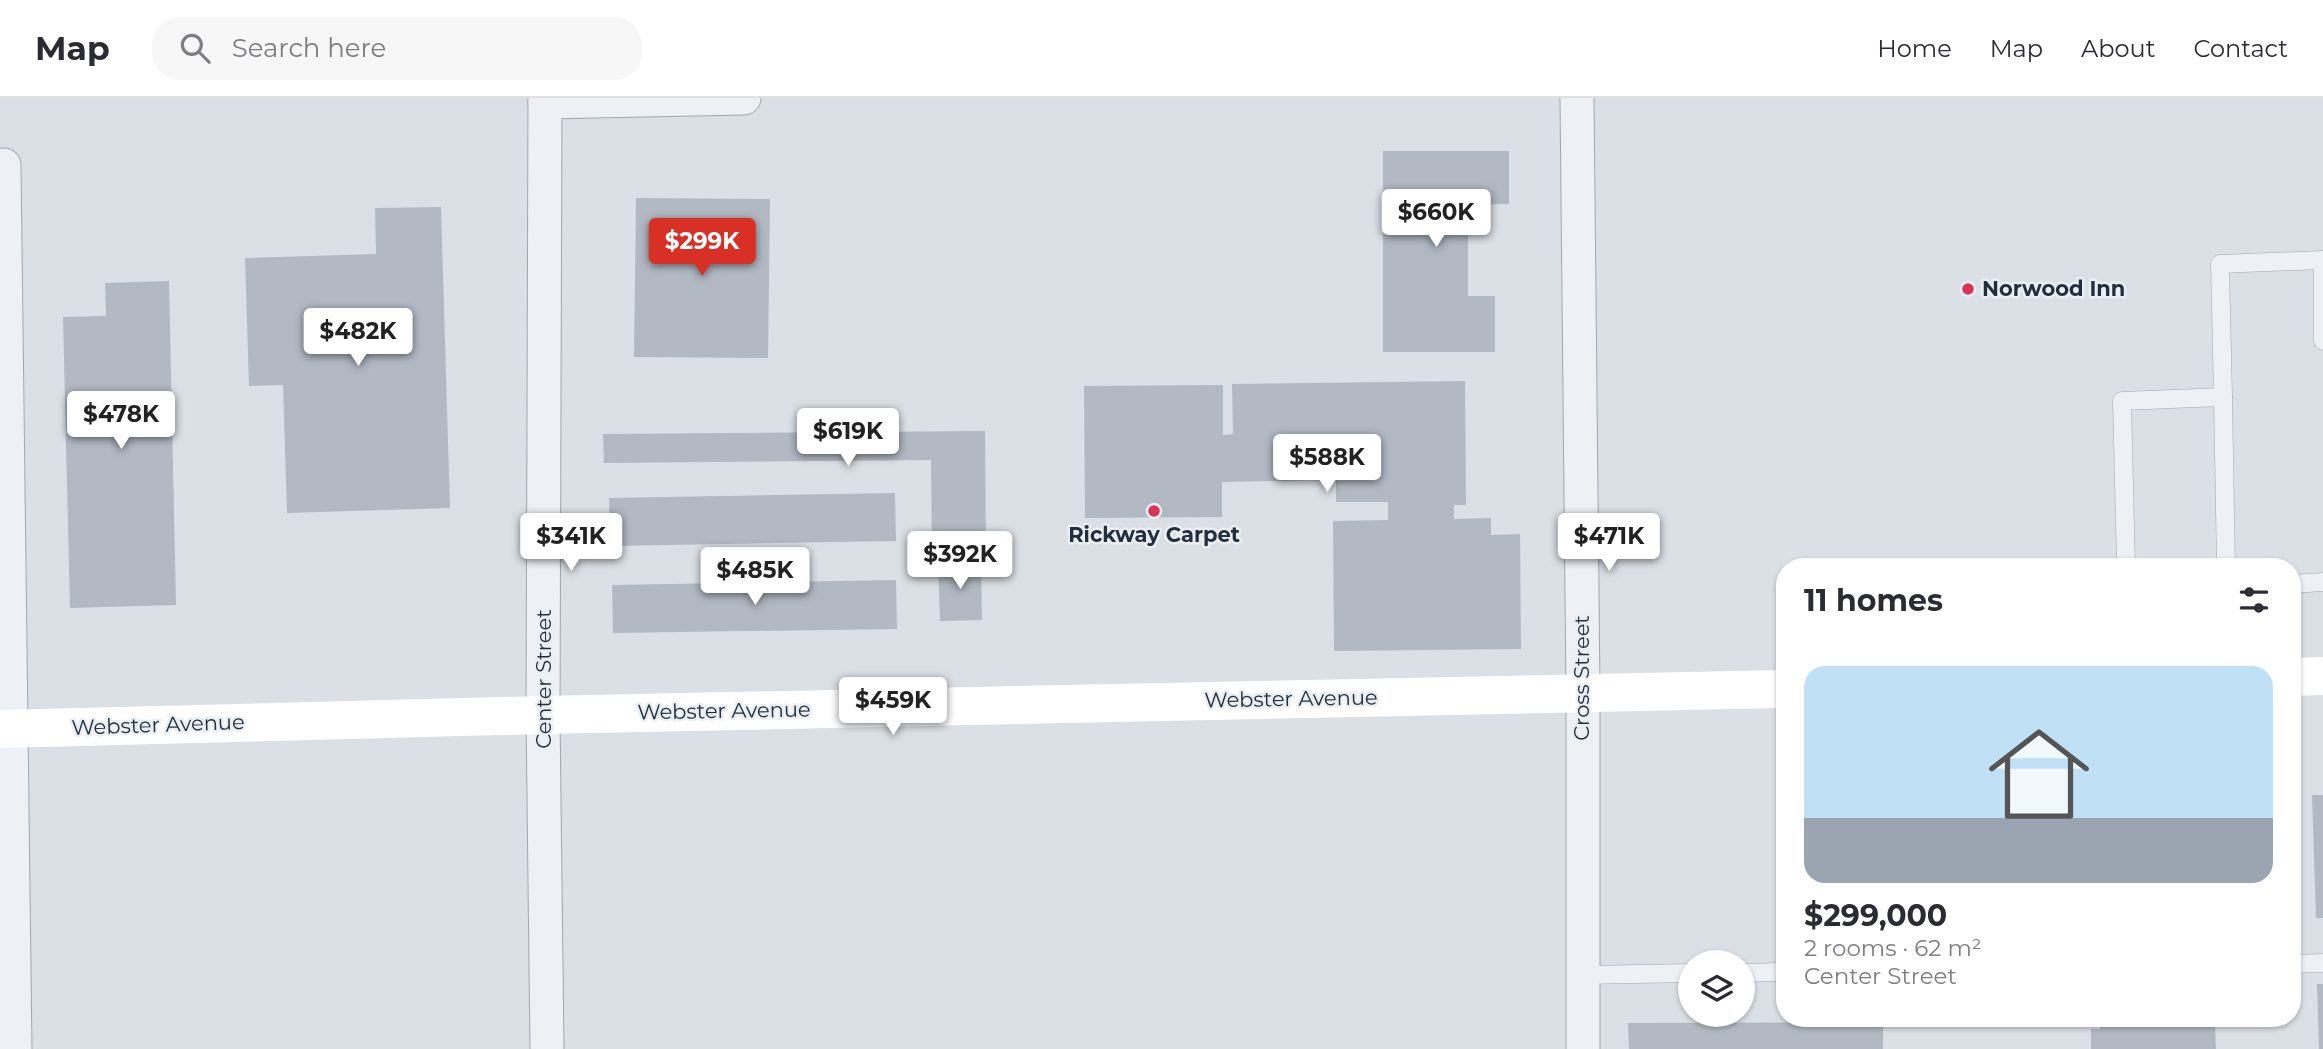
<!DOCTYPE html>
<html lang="en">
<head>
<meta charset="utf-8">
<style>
	body { margin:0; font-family:Montserrat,sans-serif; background:#f7f7f7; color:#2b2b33; height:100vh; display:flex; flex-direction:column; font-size:26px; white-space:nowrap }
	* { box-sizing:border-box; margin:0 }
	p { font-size:23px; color:#7c7c81 }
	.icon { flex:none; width:38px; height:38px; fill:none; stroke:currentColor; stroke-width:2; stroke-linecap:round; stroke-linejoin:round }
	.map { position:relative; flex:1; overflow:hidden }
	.drawer { position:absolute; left:1776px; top:460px; width:525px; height:469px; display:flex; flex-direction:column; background:#fff; border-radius:28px; box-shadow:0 2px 5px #0004 }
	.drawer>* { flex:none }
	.buttons { position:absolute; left:1678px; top:852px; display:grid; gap:14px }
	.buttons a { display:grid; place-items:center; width:77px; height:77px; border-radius:50%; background:#fff; box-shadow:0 2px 5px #0004; font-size:35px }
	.price { position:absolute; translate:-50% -60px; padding:0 16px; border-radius:7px; background:#fff; color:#222; font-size:23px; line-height:46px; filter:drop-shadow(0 2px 4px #0008) }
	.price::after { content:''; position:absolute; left:50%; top:42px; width:21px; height:16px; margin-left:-10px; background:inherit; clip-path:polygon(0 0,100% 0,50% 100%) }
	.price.on { background:#d93025; color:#fff }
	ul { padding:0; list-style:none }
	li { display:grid; align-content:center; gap:14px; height:371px; padding:0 28px }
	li+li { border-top:2px solid #e1e1e2 }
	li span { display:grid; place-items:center; height:217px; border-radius:21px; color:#555 }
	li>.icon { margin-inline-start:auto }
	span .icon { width:126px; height:126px; fill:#fffc; stroke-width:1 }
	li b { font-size:30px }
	h2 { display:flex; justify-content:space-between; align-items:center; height:84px; padding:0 28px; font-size:30px }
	header { display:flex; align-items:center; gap:42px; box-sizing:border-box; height:98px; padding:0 35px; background:#fff; border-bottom:2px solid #e1e1e2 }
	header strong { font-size:33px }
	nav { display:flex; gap:38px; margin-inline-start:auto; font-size:24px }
	.search { width:490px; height:63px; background:#f7f7f7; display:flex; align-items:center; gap:18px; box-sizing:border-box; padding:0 24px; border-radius:28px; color:#7c7c81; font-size:26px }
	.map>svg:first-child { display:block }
</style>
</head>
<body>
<header>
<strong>Map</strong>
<div class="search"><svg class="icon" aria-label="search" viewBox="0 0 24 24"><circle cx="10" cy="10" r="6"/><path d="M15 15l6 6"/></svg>Search here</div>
<nav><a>Home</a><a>Map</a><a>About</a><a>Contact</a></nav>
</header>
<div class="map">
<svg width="2323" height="951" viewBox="0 0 2323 951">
	<rect width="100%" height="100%" fill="#dbe0e6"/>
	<!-- building -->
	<g fill="#b2b9c3">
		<polygon points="1383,53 1509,53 1509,106 1468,107 1468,198 1495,198 1495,254 1383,254"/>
		<polygon points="636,100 770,101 768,260 634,259"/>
		<polygon points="441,109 450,410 287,415 283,287 249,288 245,160 376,156 375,110"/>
		<polygon points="169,183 176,507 70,510 63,219 106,218 105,185"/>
		<polygon points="1465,283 1466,407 1454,407 1454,421 1491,420 1491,437 1520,436 1521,551 1334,553 1333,423 1388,422 1388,404 1336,404 1336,382 1222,384 1222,419 1085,420 1084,288 1223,287 1223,337 1233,336 1232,286"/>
		<polygon points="985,333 986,462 932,462 931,362 604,365 603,336"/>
		<polygon points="895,395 896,443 610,448 609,400"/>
		<polygon points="981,463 982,522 940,523 938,464"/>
		<polygon points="896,482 897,531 613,535 612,487"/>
		<polygon points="1777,654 1785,654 1785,844 1782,844"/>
		<polygon points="2312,697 2323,697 2323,820 2316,820"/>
		<polygon points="2317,886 2323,886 2323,951 2319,951"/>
		<polygon points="2100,920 2199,920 2199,928 2215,928 2216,951 2091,951 2091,931 2100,931"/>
		<polygon points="1883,924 1883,951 1629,951 1628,925"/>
	</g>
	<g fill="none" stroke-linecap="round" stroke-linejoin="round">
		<defs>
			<g id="lane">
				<polyline points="2323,162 2323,243"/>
				<polyline points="2223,299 2220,166 2322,162"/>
				<polyline points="2126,469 2122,303 2223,299 2226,469"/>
				<polyline points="2292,486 2323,484"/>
				<polyline points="2292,866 2323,865"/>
				<polyline points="1743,875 1785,874"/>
				<polyline points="1583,877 1690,875"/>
			</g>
			<g id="street">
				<polyline points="545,0 543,617 547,951"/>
				<polyline points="1577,0 1583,595 1583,951"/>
				<polyline points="545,4 744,0"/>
				<polyline points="4,67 15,951"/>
			</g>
		</defs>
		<!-- lane casing -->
		<use href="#lane" stroke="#a0a7b0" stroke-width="19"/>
		<!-- street casing -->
		<use href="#street" stroke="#a0a7b0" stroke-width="35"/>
		<!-- lane -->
		<use href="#lane" stroke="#edf0f5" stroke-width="18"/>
		<!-- street -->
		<use href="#street" stroke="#edf0f5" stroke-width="33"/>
		<!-- secondary -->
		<g stroke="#fff" stroke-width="38">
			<polyline points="2292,579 2323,578"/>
			<polyline points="0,631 543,617 1785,591"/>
		</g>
	</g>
	<!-- markers -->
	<g fill="#d63556" stroke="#eaeff4" stroke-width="2.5">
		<circle cx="1968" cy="191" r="7"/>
		<circle cx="1154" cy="413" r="7"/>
	</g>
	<g text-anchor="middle" stroke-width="5" stroke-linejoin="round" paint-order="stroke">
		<!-- poi labels -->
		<g font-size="21" font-weight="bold" fill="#242f3d" stroke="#eaeff4" text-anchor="start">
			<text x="1982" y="198">Norwood Inn</text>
			<text x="1154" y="444" text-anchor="middle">Rickway Carpet</text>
		</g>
		<!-- street labels -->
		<g font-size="21" fill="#242f3d" stroke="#eaeff4">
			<text transform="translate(1582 580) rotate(-90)" y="7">Cross Street</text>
			<text transform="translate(544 581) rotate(-90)" y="7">Center Street</text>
			<text transform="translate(1291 601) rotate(-1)" y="7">Webster Avenue</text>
			<text transform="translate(724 613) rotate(-1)" y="7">Webster Avenue</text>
			<text transform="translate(158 627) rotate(-2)" y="7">Webster Avenue</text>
		</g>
	</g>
</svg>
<div class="buttons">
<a><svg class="icon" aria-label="layers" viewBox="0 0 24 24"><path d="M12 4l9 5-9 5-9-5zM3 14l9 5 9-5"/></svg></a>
</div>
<b class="price" style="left:1436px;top:151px">$660K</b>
<b class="price on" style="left:702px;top:180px">$299K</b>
<b class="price" style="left:358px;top:270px">$482K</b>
<b class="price" style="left:121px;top:353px">$478K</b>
<b class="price" style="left:848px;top:370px">$619K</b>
<b class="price" style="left:1327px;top:396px">$588K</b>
<b class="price" style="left:571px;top:475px">$341K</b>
<b class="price" style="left:1609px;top:475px">$471K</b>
<b class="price" style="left:960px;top:493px">$392K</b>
<b class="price" style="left:755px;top:509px">$485K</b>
<b class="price" style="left:893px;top:639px">$459K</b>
<section class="drawer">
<h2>11 homes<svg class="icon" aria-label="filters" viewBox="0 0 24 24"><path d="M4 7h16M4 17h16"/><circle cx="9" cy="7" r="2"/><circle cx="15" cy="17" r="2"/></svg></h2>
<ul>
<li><span style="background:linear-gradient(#bfe0f5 70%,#9aa5b1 0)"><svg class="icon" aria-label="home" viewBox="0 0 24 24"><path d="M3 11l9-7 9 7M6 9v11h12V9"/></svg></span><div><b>$299,000</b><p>2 rooms · 62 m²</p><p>Center Street</p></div></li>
</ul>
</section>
</div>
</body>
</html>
